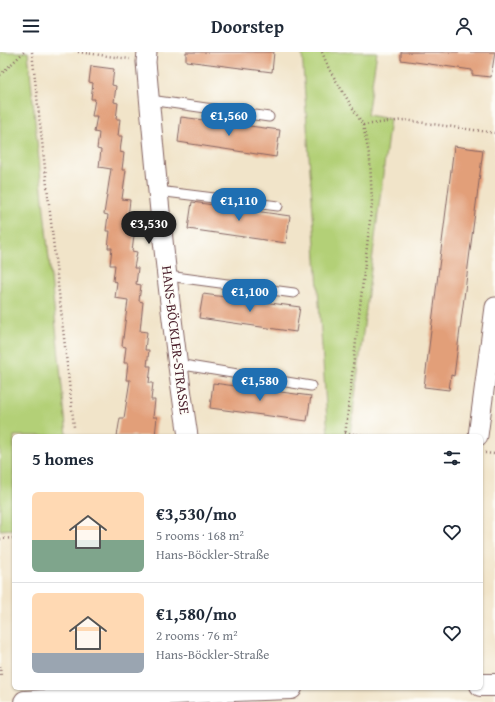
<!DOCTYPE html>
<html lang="en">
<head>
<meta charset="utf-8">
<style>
	body { margin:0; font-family:"Gentium Book Plus",serif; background:#f2f2f3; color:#1f2937; height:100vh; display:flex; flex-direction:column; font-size:15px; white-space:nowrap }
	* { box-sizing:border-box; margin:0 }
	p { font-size:13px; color:#747a83 }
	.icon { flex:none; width:22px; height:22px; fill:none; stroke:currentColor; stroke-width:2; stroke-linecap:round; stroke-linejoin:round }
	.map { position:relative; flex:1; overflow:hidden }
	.details { position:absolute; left:12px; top:382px; width:471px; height:256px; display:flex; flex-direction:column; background:#fff; border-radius:6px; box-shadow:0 1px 3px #0004 }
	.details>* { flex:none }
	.price { position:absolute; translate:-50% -34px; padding:0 9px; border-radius:14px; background:#1f6fb2; color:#fff; font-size:13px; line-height:26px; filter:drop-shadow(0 1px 2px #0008) }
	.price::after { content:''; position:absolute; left:50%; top:24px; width:12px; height:9px; margin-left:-6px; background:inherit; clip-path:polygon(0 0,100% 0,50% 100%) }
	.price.current { background:#222; color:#fff }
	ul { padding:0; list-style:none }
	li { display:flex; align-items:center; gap:12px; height:100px; padding:0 20px }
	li+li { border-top:1px solid #e0e1e3 }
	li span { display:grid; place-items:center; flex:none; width:112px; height:80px; border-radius:6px; color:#555 }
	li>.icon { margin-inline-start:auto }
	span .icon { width:48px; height:48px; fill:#fffc; stroke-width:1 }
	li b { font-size:17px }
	h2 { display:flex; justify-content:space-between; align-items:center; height:48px; padding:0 20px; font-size:17px }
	header { display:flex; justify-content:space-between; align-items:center; height:52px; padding:0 20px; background:#fff; font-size:18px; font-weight:700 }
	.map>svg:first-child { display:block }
</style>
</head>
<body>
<header><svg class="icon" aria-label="menu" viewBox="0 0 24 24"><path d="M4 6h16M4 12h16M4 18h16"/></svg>Doorstep<svg class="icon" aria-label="person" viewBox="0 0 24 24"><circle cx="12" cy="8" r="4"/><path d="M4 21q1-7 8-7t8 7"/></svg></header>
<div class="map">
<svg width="495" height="650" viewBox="0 0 495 650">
	<rect width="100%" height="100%" fill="#fdfcf7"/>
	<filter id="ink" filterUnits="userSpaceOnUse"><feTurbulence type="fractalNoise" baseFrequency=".025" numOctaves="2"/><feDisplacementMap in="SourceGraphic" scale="8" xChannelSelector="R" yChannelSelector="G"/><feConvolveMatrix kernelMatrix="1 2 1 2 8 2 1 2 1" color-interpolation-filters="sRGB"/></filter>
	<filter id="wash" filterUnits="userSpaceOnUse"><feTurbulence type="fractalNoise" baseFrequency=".012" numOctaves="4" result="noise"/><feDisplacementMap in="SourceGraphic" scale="16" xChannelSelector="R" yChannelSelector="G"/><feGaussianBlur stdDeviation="0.9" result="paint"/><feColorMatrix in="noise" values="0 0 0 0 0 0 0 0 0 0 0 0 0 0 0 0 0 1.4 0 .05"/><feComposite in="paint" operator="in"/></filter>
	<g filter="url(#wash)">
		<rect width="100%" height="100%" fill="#f1e4c9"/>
		<!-- green -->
		<g fill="#b3d077" stroke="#7e7851">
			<polygon points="0,0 28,0 67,384 14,384 14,477 0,478"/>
			<polygon points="302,0 377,0 367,63 390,67 350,384 328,384"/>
		</g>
		<g id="blocks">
			<!-- building -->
			<g fill="#e29f79">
				<polygon points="186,0 274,0 272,20 186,9"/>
				<polygon points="401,0 495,0 491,25 472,23 472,18 401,8"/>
				<polygon points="91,14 114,17 112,33 116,34 114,50 118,51 116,67 120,67 118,84 122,84 120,100 124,101 122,118 126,118 122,147 130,148 128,165 132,166 130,182 134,183 132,199 137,200 134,216 138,216 136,232 141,233 139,249 143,250 140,279 147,280 145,298 149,298 147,314 151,314 149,331 153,331 151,348 155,348 153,365 157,365 155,384 117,384 120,366 124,366 130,328 126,328 128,311 124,311 126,295 122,294 128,248 115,246 117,230 113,229 115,213 110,213 112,196 108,196 110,179 106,179 108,163 104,162 111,117 99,115 101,98 97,97 99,81 94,80 97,64 92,64 95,47 91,47 93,31 89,30"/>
				<polygon points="181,65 280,78 276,105 178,90"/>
				<polygon points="454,94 483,98 454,324 451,323 449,338 424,335"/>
				<polygon points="192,150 290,164 286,191 188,177"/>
				<polygon points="203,242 300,255 296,280 199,266"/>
				<polygon points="213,331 311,344 307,369 210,356"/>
			</g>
		</g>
	</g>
	<g filter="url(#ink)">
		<use href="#blocks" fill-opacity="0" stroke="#846462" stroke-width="1"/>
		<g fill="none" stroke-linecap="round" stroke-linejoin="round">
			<defs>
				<g id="service">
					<polyline points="150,48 269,65"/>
					<polyline points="158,139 278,154"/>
					<polyline points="168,224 294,241"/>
					<polyline points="177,312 311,334"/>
				</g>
				<g id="minor">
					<path d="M 147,0 L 146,10 C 157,135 169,260 188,384"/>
					<polyline points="478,384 495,255"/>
				</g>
				<g id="tertiary">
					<polyline points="481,633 495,633"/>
					<polyline points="25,650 210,639 291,636"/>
				</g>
			</defs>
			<!-- service casing -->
			<use href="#service" stroke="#846462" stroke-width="11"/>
			<!-- minor casing -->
			<use href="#minor" stroke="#846462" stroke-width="21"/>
			<!-- tertiary casing -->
			<use href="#tertiary" stroke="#846462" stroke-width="24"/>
			<!-- path -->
			<g stroke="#846462" stroke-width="2.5" stroke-dasharray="1 3" stroke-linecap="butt">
				<polyline points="32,0 74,375"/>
				<polyline points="78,0 130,7"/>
				<polyline points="322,0 329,17 363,73 370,107 372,151 345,384"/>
				<polyline points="0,23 24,0"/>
				<polyline points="363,73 404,68 495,81"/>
				<polyline points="345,381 369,384"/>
				<polyline points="485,401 495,402"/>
				<polyline points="0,487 14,486"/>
				<polyline points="0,614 1,624"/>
			</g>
			<!-- service -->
			<use href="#service" stroke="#fff" stroke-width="9"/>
			<!-- minor -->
			<use href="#minor" stroke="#fff" stroke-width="19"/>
			<!-- tertiary -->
			<use href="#tertiary" stroke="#fff" stroke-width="22"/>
		</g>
	</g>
	<g text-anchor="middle" stroke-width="3.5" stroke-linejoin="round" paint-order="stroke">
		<!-- street labels -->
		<g font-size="14" fill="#4a1f2b" stroke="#fdfcf7">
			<text transform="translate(176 288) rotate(83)" y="5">HANS-BÖCKLER-STRASSE</text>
		</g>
	</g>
</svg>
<b class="price" style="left:229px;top:85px">€1,560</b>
<b class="price" style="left:239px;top:170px">€1,110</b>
<b class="price current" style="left:149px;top:193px">€3,530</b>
<b class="price" style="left:250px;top:261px">€1,100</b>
<b class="price" style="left:260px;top:350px">€1,580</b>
<section class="details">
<h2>5 homes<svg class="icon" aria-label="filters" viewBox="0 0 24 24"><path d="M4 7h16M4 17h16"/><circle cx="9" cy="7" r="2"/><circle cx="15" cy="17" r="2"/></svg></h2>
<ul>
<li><span style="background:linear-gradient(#ffd9b3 60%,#7fa58c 0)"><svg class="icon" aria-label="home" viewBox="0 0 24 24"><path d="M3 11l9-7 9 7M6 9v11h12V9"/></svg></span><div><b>€3,530/mo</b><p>5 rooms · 168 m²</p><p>Hans-Böckler-Straße</p></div><svg class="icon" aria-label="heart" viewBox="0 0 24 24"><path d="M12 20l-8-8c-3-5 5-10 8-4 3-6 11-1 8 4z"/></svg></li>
<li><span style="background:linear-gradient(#ffd9b3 75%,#9aa5b1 0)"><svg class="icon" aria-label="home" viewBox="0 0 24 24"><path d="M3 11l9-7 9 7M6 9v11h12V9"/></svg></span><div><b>€1,580/mo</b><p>2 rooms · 76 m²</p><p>Hans-Böckler-Straße</p></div><svg class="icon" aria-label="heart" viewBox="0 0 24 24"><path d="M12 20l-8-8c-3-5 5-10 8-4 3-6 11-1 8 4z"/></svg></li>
</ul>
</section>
</div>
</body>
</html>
